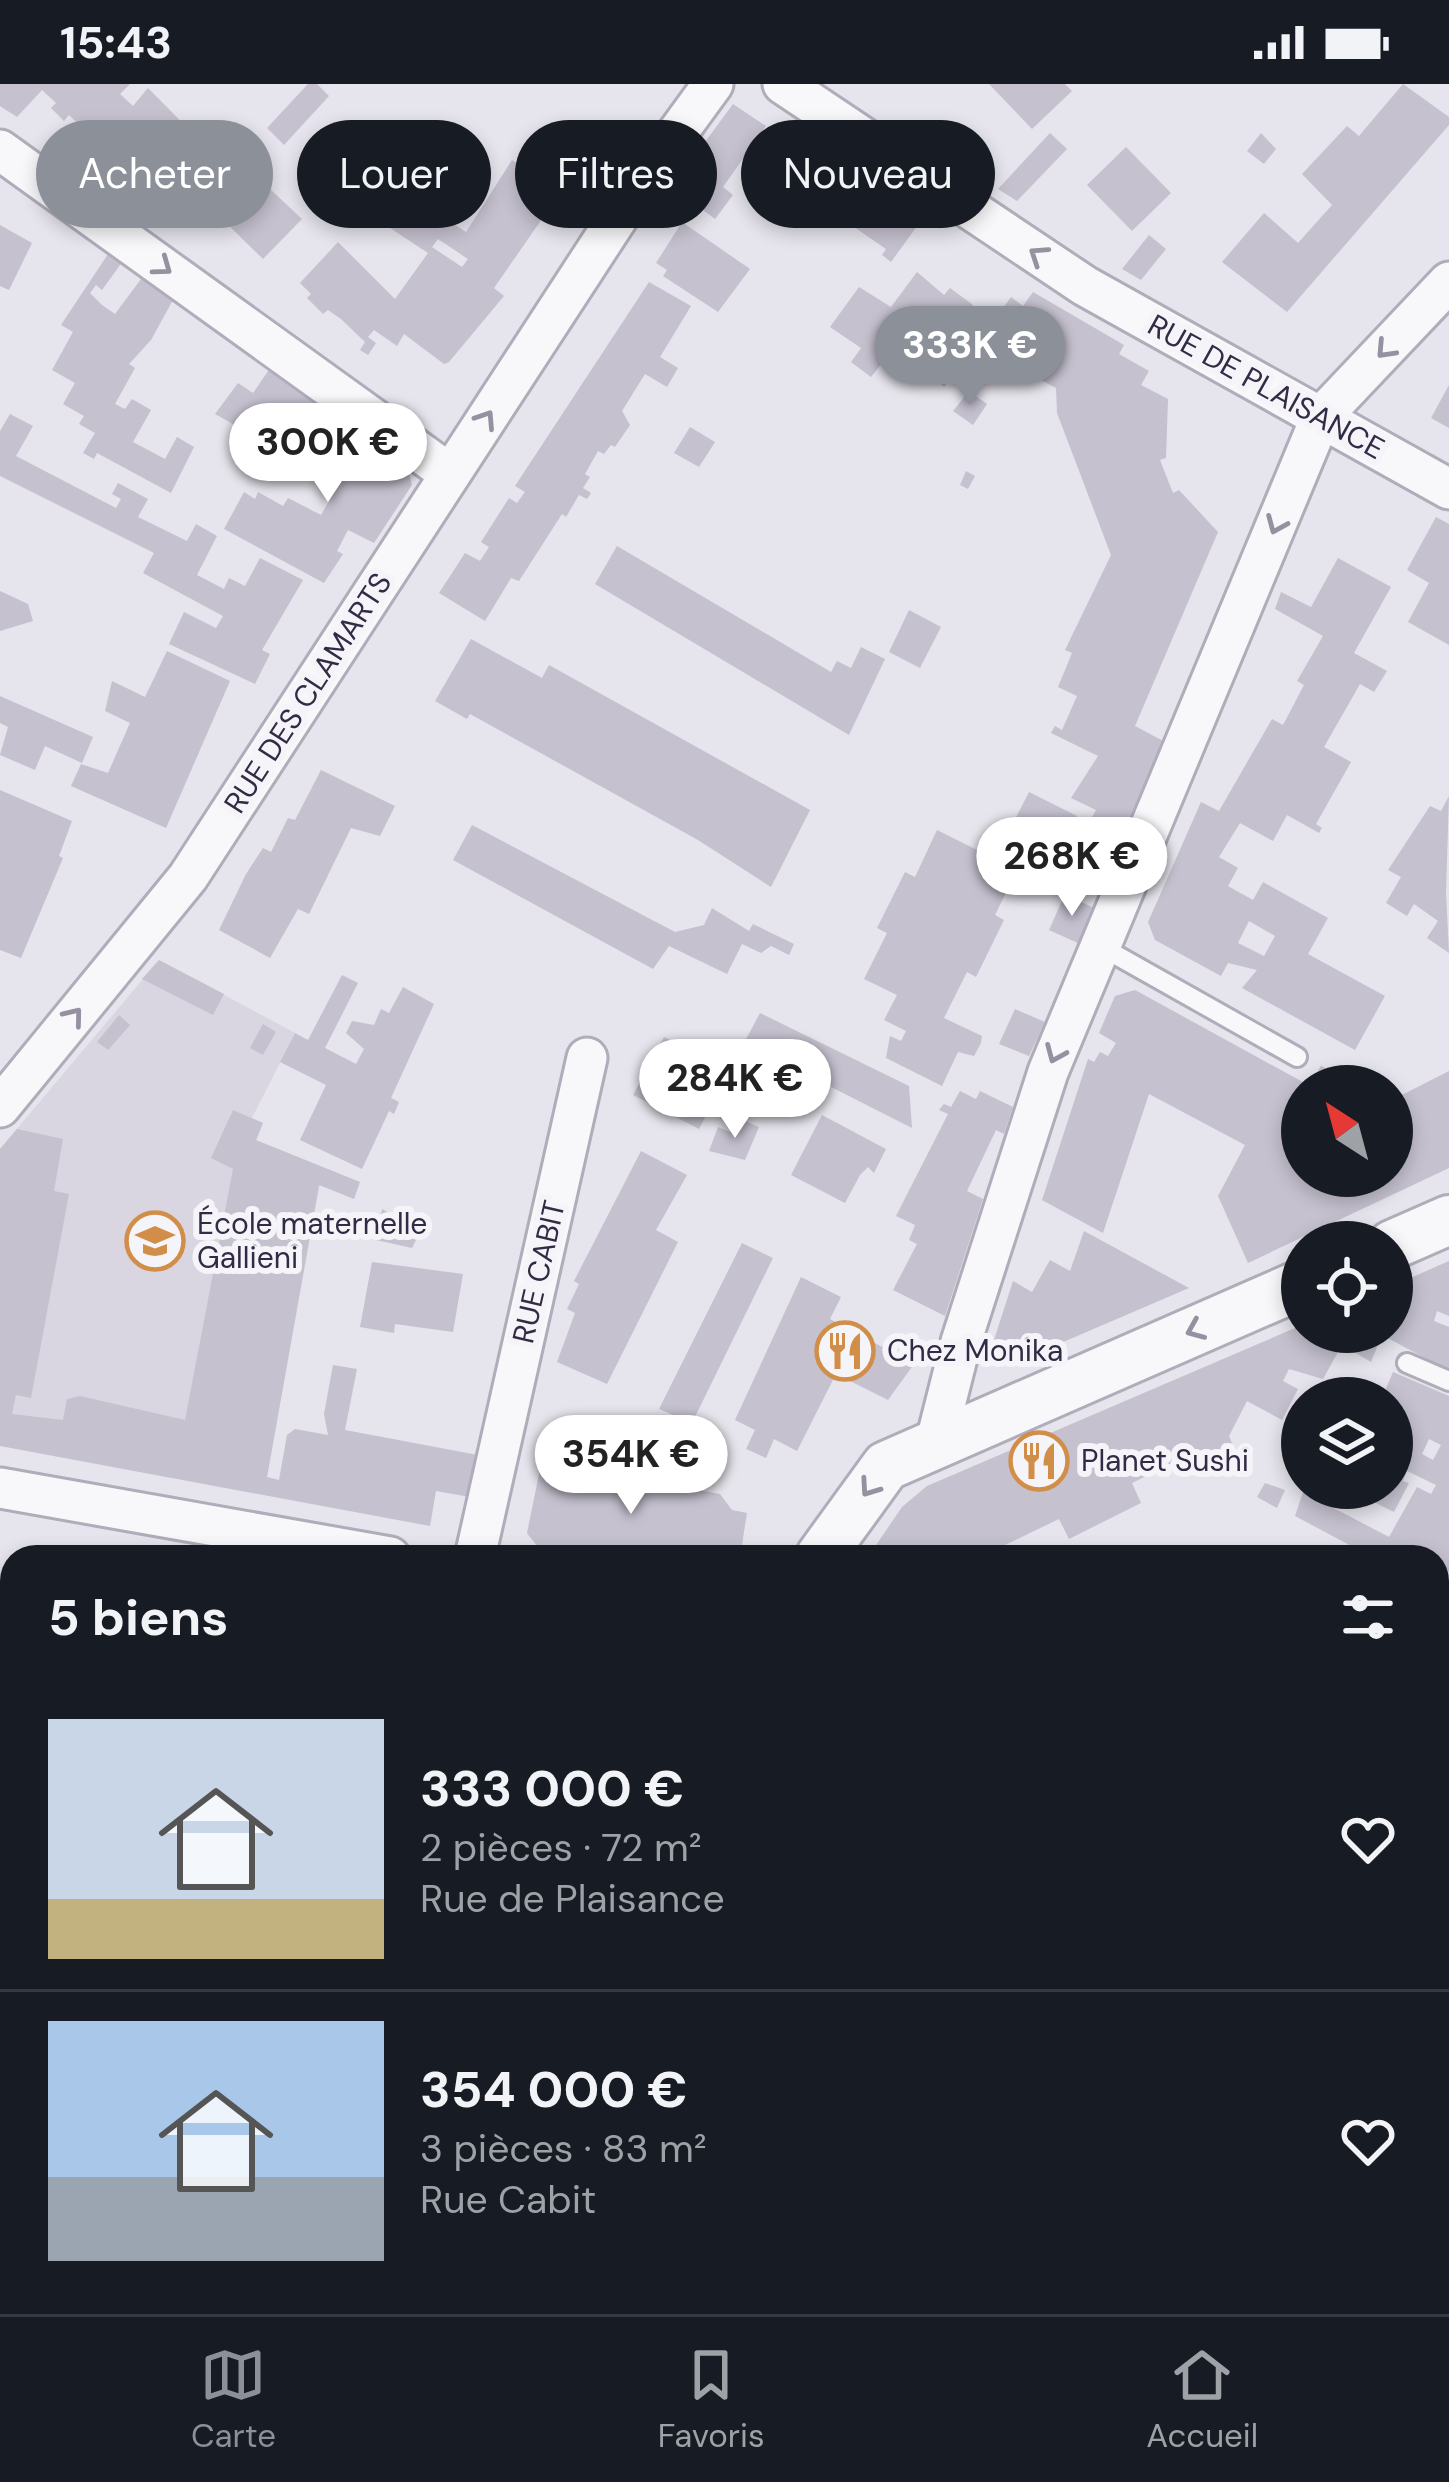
<!DOCTYPE html>
<html lang="fr">
<head>
<meta charset="utf-8">
<style>
	body { margin:0; font-family:"DM Sans",sans-serif; background:#20242c; color:#f1f3f6; height:100vh; display:flex; flex-direction:column; font-size:45px; white-space:nowrap }
	* { box-sizing:border-box; margin:0 }
	p { font-size:39px; color:#9ea1a6 }
	.icon { flex:none; width:66px; height:66px; fill:none; stroke:currentColor; stroke-width:2; stroke-linecap:round; stroke-linejoin:round }
	.map { position:relative; flex:1; overflow:hidden }
	.panel { position:absolute; left:0px; top:1461px; width:1449px; height:771px; display:flex; flex-direction:column; background:#171b24; border-radius:36px 36px 0 0; box-shadow:0 6px 18px #0003 }
	.panel>* { flex:none }
	.banner { position:absolute; left:36px; top:36px; width:1377px; height:108px; display:flex; gap:24px }
	.needle { width:78px; rotate:324deg }
	.fabs { position:absolute; left:1281px; top:981px; display:grid; gap:24px }
	.fabs a { display:grid; place-items:center; width:132px; height:132px; border-radius:50%; background:#171b24; box-shadow:0 6px 18px #0003; font-size:60px }
	.price { position:absolute; translate:-50% -102px; padding:0 27px; border-radius:42px; background:#fff; color:#222; font-size:39px; line-height:78px; filter:drop-shadow(0 3px 6px #0008) }
	.price::after { content:''; position:absolute; left:50%; top:72px; width:36px; height:27px; margin-left:-18px; background:inherit; clip-path:polygon(0 0,100% 0,50% 100%) }
	.price.selected { background:#8c9099; color:#fff }
	ul { padding:0; list-style:none }
	li { display:flex; align-items:center; gap:36px; height:300px; padding:0 48px }
	li+li { border-top:3px solid #363941 }
	li span { display:grid; place-items:center; flex:none; width:336px; height:240px; border-radius:0px; color:#555 }
	li>.icon { margin-inline-start:auto }
	span .icon { width:144px; height:144px; fill:#fffc; stroke-width:1 }
	li b { font-size:51px }
	h2 { display:flex; justify-content:space-between; align-items:center; height:144px; padding:0 48px; font-size:51px }
	.tag { padding:0 42px; border-radius:54px; background:#171b24; box-shadow:0 6px 18px #0003; font-size:42px; line-height:108px }
	.tag.selected { background:#8c9099; color:#fff }
	.status { display:flex; justify-content:space-between; align-items:center; height:84px; padding:0 60px; background:#171b24; direction:ltr }
	.status svg { height:33px; fill:currentColor }
	.tabs { display:flex; justify-content:space-around; align-items:center; height:168px; border-top:3px solid #363941; background:#171b24; font-size:33px; color:#9ea1a6 }
	.tabs a { display:grid; justify-items:center; gap:6px }
	.tabs .selected { color:#8c9099 }
	.map>svg:first-child { display:block }
</style>
</head>
<body>
<div class="status"><b>15:43</b><svg viewBox="0 0 49 12"><path d="M0 12V9h3v3zM5 12V6h3v6zM10 12V3h3v9zM15 12V0h3v12zM26 1h20v11H26zM47 4h2v5h-2z"/></svg></div>
<div class="map">
<svg width="1449" height="2230" viewBox="0 0 1449 2230">
	<rect width="100%" height="100%" fill="#e6e4ec"/>
	<!-- built -->
	<polygon fill="#d9d6e1" points="159,876 295,949 252,1034 263,1039 251,1071 320,1099 267,1393 0,1362 0,1065"/>
	<!-- building -->
	<g fill="#c5c1cf" fill-rule="evenodd">
		<polygon points="0,0 130,0 120,10 133,22 148,4 239,96 203,133 189,119 182,126 141,86 133,87 105,52 80,79 67,69 87,48 69,31 64,37 51,24 56,19 42,6 17,33 0,22"/>
		<polygon points="308,0 317,0 329,12 284,61 267,44"/>
		<polygon points="989,0 1065,0 1072,7 1032,45"/>
		<polygon points="1403,0 1449,33 1449,41 1287,228 1222,178 1264,129 1298,159 1332,121 1302,90 1347,42 1359,52"/>
		<polygon points="733,20 766,42 723,103 733,111 715,135 672,103"/>
		<polygon points="1050,49 1067,65 1017,117 998,105"/>
		<polygon points="1261,49 1276,65 1264,80 1247,67"/>
		<polygon points="1126,63 1171,109 1132,147 1087,101"/>
		<path d="M 512,76 L 560,109 L 494,204 L 504,212 L 449,278 L 444,280 L 404,250 L 397,262 L 374,246 L 368,253 L 376,259 L 368,271 L 360,266 L 365,258 L 341,235 L 328,226 L 323,230 L 307,214 L 311,210 L 300,199 L 338,158 L 395,215 L 428,169 L 343,113 L 370,85 L 466,148 ZM 438,155 L 468,175 L 462,183 L 432,163 Z"/>
		<polygon points="255,91 302,135 263,175 217,130"/>
		<polygon points="868,97 923,134 891,178 882,171 886,165 841,134"/>
		<polygon points="682,138 750,185 718,228 663,192 667,186 656,179"/>
		<polygon points="0,141 32,159 9,206 0,202"/>
		<polygon points="1149,151 1166,165 1141,196 1122,185"/>
		<polygon points="110,167 123,177 102,206 96,201 90,209 102,221 115,230 144,191 174,214 151,256 129,280 135,284 115,320 125,325 132,315 151,326 133,358 165,375 177,353 194,363 171,409 97,369 94,375 83,369 95,349 79,340 84,332 63,320 75,299 52,286 73,248 61,241"/>
		<polygon points="917,188 944,211 950,204 973,221 955,245 975,260 944,303 899,263 891,280 882,279 871,293 851,278 861,264 830,243 859,203 891,223"/>
		<polygon points="649,198 691,222 660,273 678,284 667,303 645,290 622,327 630,341 615,363 611,361 604,370 598,367 585,390 590,393 583,404 591,409 587,415 579,411 566,433 562,430 519,497 511,494 485,537 439,509 465,469 480,477 489,463 481,458 509,414 517,419 525,408 515,402"/>
		<polygon points="1033,208 1124,261 1119,270 1149,287 1141,301 1168,315 1166,374 1160,376 1173,409 1179,406 1218,448 1135,642 1169,660 1123,763 1086,744 1096,726 1071,714 1098,672 1051,649 1055,642 1062,646 1077,612 1058,603 1072,569 1065,566 1111,471 1057,329 1056,304 1033,292 1044,278 1024,265 1003,271 998,257 1002,251 990,242 1011,213 1023,222"/>
		<polygon points="271,283 320,319 304,341 269,320 260,337 247,330 240,344 252,351 241,371 229,364 240,344 215,330 238,299 253,309"/>
		<polygon points="1449,301 1449,344 1431,334"/>
		<polygon points="969,307 987,320 973,341 953,327"/>
		<polygon points="10,330 33,342 16,372 116,424 121,415 112,410 118,399 148,415 138,433 187,457 196,440 217,452 197,491 224,505 229,494 245,502 260,474 303,496 262,566 270,570 255,600 169,560 184,528 216,544 223,532 143,489 154,469 0,392 0,347"/>
		<polygon points="342,334 407,381 412,401 374,459 348,446 337,467 343,470 324,499 224,445 244,408 255,415 258,408 283,422 288,414 321,431 338,401 315,388 328,367 315,359 320,351 328,356"/>
		<polygon points="690,343 715,358 699,383 674,369"/>
		<polygon points="966,387 975,392 968,405 960,401"/>
		<polygon points="1436,433 1449,440 1449,561 1408,538 1429,499 1407,486"/>
		<polygon points="617,462 831,588 837,577 851,584 861,563 885,575 849,651 595,500"/>
		<path d="M 1338,474 L 1391,503 L 1354,569 L 1387,587 L 1374,608 L 1360,600 L 1324,663 L 1351,678 L 1316,740 L 1322,744 L 1319,749 L 1287,731 L 1273,757 L 1240,739 L 1219,773 L 1238,784 L 1228,802 L 1253,816 L 1263,798 L 1328,834 L 1308,870 L 1385,912 L 1355,966 L 1242,904 L 1257,886 L 1228,879 L 1221,892 L 1155,856 L 1148,838 L 1201,718 L 1219,727 L 1272,635 L 1283,641 L 1304,601 L 1297,597 L 1323,552 L 1275,525 L 1281,508 L 1311,523 ZM 1249,837 L 1275,852 L 1264,872 L 1238,859 Z"/>
		<polygon points="0,507 28,520 33,537 0,547"/>
		<polygon points="909,526 941,543 920,584 889,568"/>
		<polygon points="471,555 542,594 549,581 810,726 771,803 698,756 470,630 467,635 435,617"/>
		<polygon points="167,567 230,597 166,744 71,702 81,680 108,689 130,639 105,627 112,597 145,613"/>
		<polygon points="0,612 93,653 82,679 45,662 35,686 0,671 8,643 0,639"/>
		<polygon points="321,686 395,722 380,752 351,744 309,830 298,825 270,874 219,846 246,790 263,764 271,768 288,734 295,736"/>
		<polygon points="0,706 72,737 59,772 63,774 21,874 0,866"/>
		<polygon points="1029,708 1077,732 1060,766 1067,769 1059,785 1052,782 1049,786 1001,763"/>
		<polygon points="1449,712 1446,808 1449,869 1427,854 1438,837 1414,820 1407,832 1386,819 1401,793 1388,786 1430,722 1441,727"/>
		<polygon points="472,741 675,848 704,841 712,824 749,847 753,840 794,860 789,871 771,862 761,869 742,860 727,890 669,862 653,885 453,776"/>
		<polygon points="937,746 1017,786 995,831 1004,836 976,893 967,888 944,934 982,952 981,959 974,972 958,968 942,1002 886,974 890,952 901,957 906,947 884,936 897,911 864,895 887,849 877,844 905,788 915,793"/>
		<polygon points="1065,810 1096,825 1080,860 1049,846"/>
		<polygon points="159,876 224,910 213,931 142,895"/>
		<polygon points="342,891 358,899 325,964 356,980 364,965 346,949 352,937 374,941 381,925 389,929 403,903 434,920 391,1014 399,1018 394,1030 389,1027 362,1085 300,1056 326,1001 280,978 295,949 308,956"/>
		<polygon points="1135,906 1310,1002 1302,1002 1302,1092 1392,1092 1392,1016 1449,987 1449,1084 1248,1179 1218,1112 1245,1061 1149,1010 1103,1149 1042,1116 1088,975 1094,978 1100,968 1108,972 1116,959 1099,949 1115,912"/>
		<polygon points="1015,925 1045,938 1029,972 999,960"/>
		<polygon points="760,929 909,1002 912,1044 744,959"/>
		<polygon points="119,931 130,941 108,966 97,958"/>
		<polygon points="263,940 276,948 263,971 250,964"/>
		<polygon points="664,953 716,979 725,962 738,969 699,1045 633,1011"/>
		<polygon points="960,1007 976,1015 980,1007 1013,1023 1004,1050 996,1046 967,1107 983,1115 945,1232 893,1206 917,1160 909,1156 915,1141 896,1132 948,1030 939,1026 944,1020 951,1023"/>
		<polygon points="233,1026 263,1039 256,1056 360,1098 354,1115 319,1101 267,1393 279,1396 287,1351 295,1345 328,1351 324,1330 333,1281 357,1285 345,1346 478,1371 470,1413 436,1407 430,1442 0,1362 0,1065 17,1045 63,1055 54,1107 69,1110 31,1314 16,1311 12,1330 63,1336 67,1315 80,1312 185,1336 233,1085 211,1074"/>
		<polygon points="822,1031 886,1065 874,1089 868,1083 860,1091 845,1119 791,1091"/>
		<polygon points="740,1035 759,1043 745,1076 709,1067 718,1043 733,1049"/>
		<polygon points="641,1067 687,1091 656,1146 678,1158 607,1300 557,1278 575,1229 567,1225 579,1200 574,1197"/>
		<polygon points="382,1125 421,1146 412,1164 376,1156"/>
		<polygon points="1084,1147 1189,1204 1019,1277 994,1256 1013,1197 1032,1208 1050,1176 1070,1187"/>
		<polygon points="742,1159 773,1174 692,1339 659,1325"/>
		<polygon points="1449,1177 1449,1232 1437,1227 1434,1237 1449,1243 1449,1287 1382,1251 1371,1278 1342,1261 1323,1295 1289,1285 1283,1297 1298,1305 1282,1336 1247,1317 1229,1352 1234,1364 1187,1387 1181,1375 1132,1399 1141,1419 1069,1455 1059,1435 995,1466 993,1473 868,1473 902,1423 927,1402 1302,1241 1302,1248 1392,1248 1392,1202"/>
		<polygon points="372,1178 463,1190 453,1248 395,1240 394,1249 360,1243"/>
		<polygon points="801,1193 841,1213 830,1235 914,1280 888,1316 836,1290 797,1367 774,1355 766,1374 746,1365 755,1346 735,1336"/>
		<path d="M 1393,1288 L 1449,1312 L 1449,1487 L 1437,1505 L 1437,1473 L 1372,1473 L 1295,1432 L 1303,1408 L 1389,1453 L 1417,1403 L 1431,1410 L 1436,1401 L 1407,1387 L 1403,1397 L 1409,1399 L 1394,1428 L 1345,1404 L 1392,1404 L 1392,1334 L 1397,1322 L 1392,1314 L 1382,1314 ZM 1429,1355 L 1441,1361 L 1433,1376 L 1422,1370 Z"/>
		<polygon points="1338,1296 1378,1314 1329,1314"/>
		<polygon points="1302,1350 1302,1380 1290,1373"/>
		<polygon points="556,1379 720,1410 732,1426 747,1429 740,1473 597,1473 537,1462 527,1449 539,1390"/>
		<polygon points="1265,1399 1285,1406 1277,1424 1257,1413"/>
		<polygon points="1449,1622 1449,1774 1437,1765 1437,1646"/>
		<polygon points="1437,1848 1449,1857 1449,1974 1437,1981"/>
		<polygon points="1449,1997 1449,2020 1437,2006"/>
		<polygon points="0,2090 12,2093 12,2177 0,2175"/>
		<polygon points="1449,2100 1449,2230 1336,2230 1330,2220 1437,2220 1437,2108"/>
		<polygon points="116,2220 216,2220 205,2230 114,2230"/>
		<polygon points="263,2220 413,2220 409,2230 257,2230"/>
		<polygon points="422,2220 514,2220 510,2230 449,2230"/>
		<polygon points="903,2220 1082,2220 1081,2230 925,2230"/>
		<polygon points="1146,2220 1208,2220 1208,2230 1140,2230"/>
		<polygon points="1230,2220 1290,2220 1301,2230 1229,2230 1234,2224"/>
	</g>
	<g fill="none" stroke-linecap="round" stroke-linejoin="round">
		<defs>
			<g id="service">
				<polyline points="1100,862 1297,973"/>
				<polyline points="1407,1279 1449,1297"/>
				<polyline points="1437,2024 1449,2037"/>
			</g>
			<g id="minor">
				<polyline points="783,0 1085,202 1449,405"/>
				<polyline points="0,66 450,390"/>
				<polyline points="0,1023 188,793 635,107 713,0"/>
				<polyline points="936,1357 961,1258 1048,988 1321,333 1449,198"/>
				<polyline points="0,1404 390,1473"/>
				<polyline points="475,1473 587,974"/>
				<polyline points="1437,1559 1449,1538"/>
				<polyline points="1437,1802 1449,1811"/>
				<polyline points="30,2220 42,2230"/>
				<polyline points="833,2220 861,2230"/>
				<polyline points="1106,2230 1111,2220"/>
			</g>
			<g id="tertiary">
				<polyline points="1392,1161 1449,1136"/>
				<polyline points="820,1473 886,1382 1302,1200"/>
				<polyline points="67,2230 76,2220"/>
			</g>
		</defs>
		<!-- service casing -->
		<use href="#service" stroke="#b0acba" stroke-width="24"/>
		<!-- minor casing -->
		<use href="#minor" stroke="#b0acba" stroke-width="45"/>
		<!-- tertiary casing -->
		<use href="#tertiary" stroke="#b0acba" stroke-width="54"/>
		<!-- path -->
		<g stroke="#c5c2cb" stroke-width="8" stroke-dasharray="9 9" stroke-linecap="butt">
			<polyline points="1319,985 1349,1002"/>
			<polyline points="546,2230 551,2220"/>
		</g>
		<!-- service -->
		<use href="#service" stroke="#f8f7fa" stroke-width="18"/>
		<!-- minor -->
		<use href="#minor" stroke="#f8f7fa" stroke-width="39"/>
		<!-- tertiary -->
		<use href="#tertiary" stroke="#f8f7fa" stroke-width="48"/>
	</g>
	<!-- one-way arrows -->
	<defs><path id="oneway-chevron" d="M-2-3.5L2.5 0L-2 3.5" fill="none" stroke-width="1.6" stroke-linecap="round" stroke-linejoin="round" transform="scale(3)"/></defs>
	<g stroke="#9691a0">
		<use href="#oneway-chevron" transform="translate(1038 171) rotate(-146)"/>
		<use href="#oneway-chevron" transform="translate(163 183) rotate(36)"/>
		<use href="#oneway-chevron" transform="translate(1385 266) rotate(133)"/>
		<use href="#oneway-chevron" transform="translate(486 335) rotate(-57)"/>
		<use href="#oneway-chevron" transform="translate(1276 441) rotate(113)"/>
		<use href="#oneway-chevron" transform="translate(74 932) rotate(-51)"/>
		<use href="#oneway-chevron" transform="translate(1055 970) rotate(113)"/>
		<use href="#oneway-chevron" transform="translate(1195 1246) rotate(157)"/>
		<use href="#oneway-chevron" transform="translate(869 1404) rotate(125)"/>
	</g>
	<!-- icons -->
	<defs>
		<symbol id="school-ring" viewBox="-11 -11 22 22"><circle r="9.5" fill="#f5f4f9" stroke="#d18e49" stroke-width="1.5"/><path d="M0-5L7-2L0 1L-7-2ZM-4 1L0 2.5L4 1V4Q0 6-4 4Z" fill="#d18e49"/></symbol>
		<symbol id="restaurant-ring" viewBox="-11 -11 22 22"><circle r="9.5" fill="#f5f4f9" stroke="#d18e49" stroke-width="1.5"/><path d="M-5-6h1v4h1v-4h1v4h1v-4h1v5L-1.5 .5V6h-2V.5L-5-1ZM5-6V6H3V1.5H1.5Q1.5-4 5-6Z" fill="#d18e49"/></symbol>
	</defs>
	<g fill-rule="evenodd">
		<use href="#school-ring" x="122" y="1124" width="66" height="66"/>
		<use href="#restaurant-ring" x="812" y="1234" width="66" height="66"/>
		<use href="#restaurant-ring" x="1006" y="1344" width="66" height="66"/>
	</g>
	<g text-anchor="middle" stroke-width="12" stroke-linejoin="round" paint-order="stroke">
		<!-- street labels -->
		<g font-size="30" fill="#332b45" stroke="#f5f4f9">
			<text transform="translate(1266 303) rotate(29)" y="10">RUE DE PLAISANCE</text>
			<text transform="translate(308 609) rotate(-57)" y="10">RUE DES CLAMARTS</text>
			<text transform="translate(539 1188) rotate(-77)" y="10">RUE CABIT</text>
		</g>
		<!-- poi labels -->
		<g font-size="30" fill="#332b45" stroke="#f5f4f9" text-anchor="start">
			<text x="197" y="1150">École maternelle<tspan x="197" dy="34">Gallieni</tspan></text>
			<text x="887" y="1277">Chez Monika</text>
			<text x="1081" y="1387">Planet Sushi</text>
		</g>
	</g>
</svg>
<div class="fabs">
<a><svg class="needle" viewBox="-14 -14 28 28"><path d="M0-13l5 13h-10z" fill="#e53935"/><path d="M0 13l5-13h-10z" fill="#9ea1a6"/></svg></a>
<a><svg class="icon" aria-label="locate" viewBox="0 0 24 24"><circle cx="12" cy="12" r="6"/><path d="M12 2v4M12 18v4M2 12h4M18 12h4"/></svg></a>
<a><svg class="icon" aria-label="layers" viewBox="0 0 24 24"><path d="M12 4l9 5-9 5-9-5zM3 14l9 5 9-5"/></svg></a>
</div>
<b class="price selected" style="left:970px;top:324px">333K €</b>
<b class="price" style="left:328px;top:421px">300K €</b>
<b class="price" style="left:1072px;top:835px">268K €</b>
<b class="price" style="left:735px;top:1057px">284K €</b>
<b class="price" style="left:631px;top:1433px">354K €</b>
<div class="banner">
<a class="tag selected">Acheter</a>
<a class="tag">Louer</a>
<a class="tag">Filtres</a>
<a class="tag">Nouveau</a>
</div>
<section class="panel">
<h2>5 biens<svg class="icon" aria-label="filters" viewBox="0 0 24 24"><path d="M4 7h16M4 17h16"/><circle cx="9" cy="7" r="2"/><circle cx="15" cy="17" r="2"/></svg></h2>
<ul>
<li><span style="background:linear-gradient(#c9d6e8 75%,#c2b280 0)"><svg class="icon" aria-label="home" viewBox="0 0 24 24"><path d="M3 11l9-7 9 7M6 9v11h12V9"/></svg></span><div><b>333 000 €</b><p>2 pièces · 72 m²</p><p>Rue de Plaisance</p></div><svg class="icon" aria-label="heart" viewBox="0 0 24 24"><path d="M12 20l-8-8c-3-5 5-10 8-4 3-6 11-1 8 4z"/></svg></li>
<li><span style="background:linear-gradient(#a9c7e8 65%,#9aa5b1 0)"><svg class="icon" aria-label="home" viewBox="0 0 24 24"><path d="M3 11l9-7 9 7M6 9v11h12V9"/></svg></span><div><b>354 000 €</b><p>3 pièces · 83 m²</p><p>Rue Cabit</p></div><svg class="icon" aria-label="heart" viewBox="0 0 24 24"><path d="M12 20l-8-8c-3-5 5-10 8-4 3-6 11-1 8 4z"/></svg></li>
</ul>
</section>
</div>
<nav class="tabs">
<a class="selected"><svg class="icon" aria-label="map" viewBox="0 0 24 24"><path d="M3 6l6-2 6 2 6-2v14l-6 2-6-2-6 2zM9 4v14M15 6v14"/></svg>Carte</a>
<a><svg class="icon" aria-label="saved" viewBox="0 0 24 24"><path d="M7 4h10v16l-5-4-5 4z"/></svg>Favoris</a>
<a><svg class="icon" aria-label="home" viewBox="0 0 24 24"><path d="M3 11l9-7 9 7M6 9v11h12V9"/></svg>Accueil</a>
</nav>
</body>
</html>
